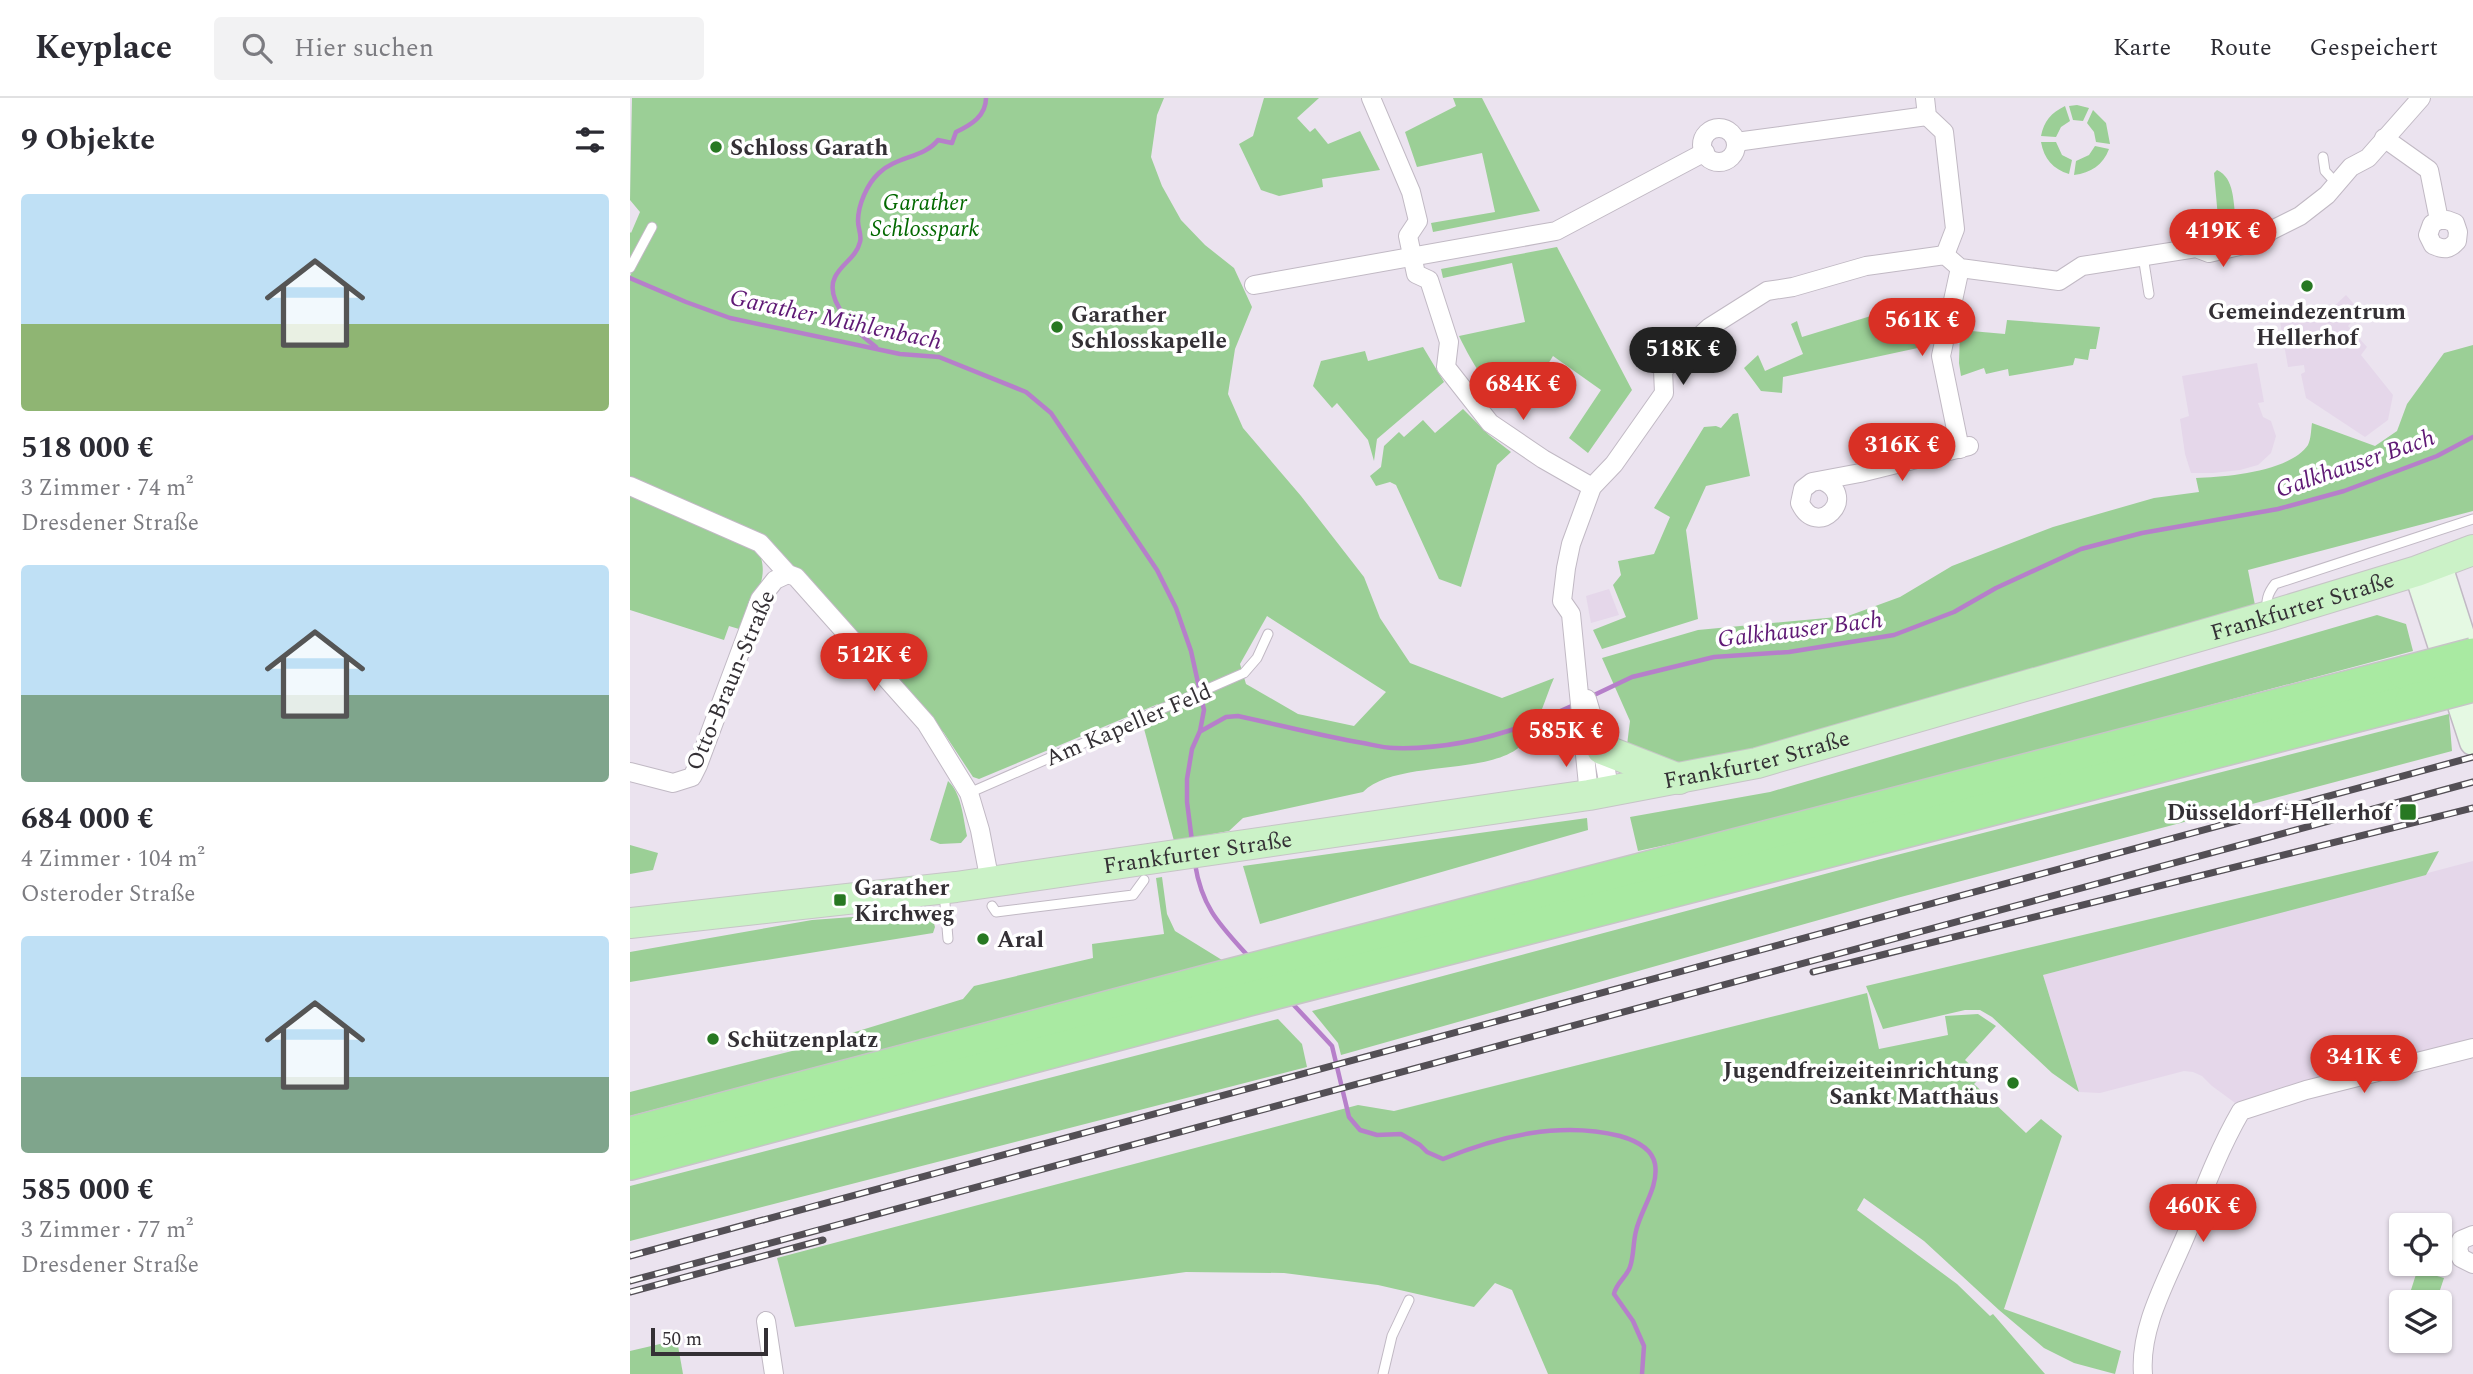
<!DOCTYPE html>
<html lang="de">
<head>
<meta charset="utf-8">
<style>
	body { margin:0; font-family:Spectral,serif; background:#f2f2f3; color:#2b2b33; height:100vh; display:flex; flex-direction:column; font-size:26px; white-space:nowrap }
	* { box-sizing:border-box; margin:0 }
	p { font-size:23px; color:#7c7c81 }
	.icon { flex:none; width:38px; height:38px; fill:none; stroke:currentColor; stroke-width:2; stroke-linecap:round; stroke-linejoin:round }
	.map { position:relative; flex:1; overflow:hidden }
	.panel { display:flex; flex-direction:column; background:#fff; width:630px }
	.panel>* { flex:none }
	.controls { position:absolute; left:1759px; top:1115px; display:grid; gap:14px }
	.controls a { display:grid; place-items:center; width:63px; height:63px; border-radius:7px; background:#fff; box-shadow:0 2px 5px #0004; font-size:35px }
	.scale { position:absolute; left:21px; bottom:18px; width:117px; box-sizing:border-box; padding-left:7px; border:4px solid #343035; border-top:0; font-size:19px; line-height:24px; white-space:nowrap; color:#343035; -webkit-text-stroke:5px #fff; paint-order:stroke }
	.price { position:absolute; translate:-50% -60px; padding:0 16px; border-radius:24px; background:#d93025; color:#fff; font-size:23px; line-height:46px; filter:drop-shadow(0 2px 4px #0008) }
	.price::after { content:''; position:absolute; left:50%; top:42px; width:21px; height:16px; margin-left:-10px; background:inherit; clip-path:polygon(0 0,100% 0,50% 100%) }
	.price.current { background:#222; color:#fff }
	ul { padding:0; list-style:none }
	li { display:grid; align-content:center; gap:14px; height:371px; padding:0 21px }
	li span { display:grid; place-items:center; height:217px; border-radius:7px; color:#555 }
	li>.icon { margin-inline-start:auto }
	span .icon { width:126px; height:126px; fill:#fffc; stroke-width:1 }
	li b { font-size:30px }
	h2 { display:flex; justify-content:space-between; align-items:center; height:84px; padding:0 21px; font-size:30px }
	header { display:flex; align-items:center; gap:42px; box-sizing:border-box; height:98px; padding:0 35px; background:#fff; border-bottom:2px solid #e1e1e2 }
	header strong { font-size:33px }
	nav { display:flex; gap:38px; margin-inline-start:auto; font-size:24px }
	.search { width:490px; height:63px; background:#f2f2f3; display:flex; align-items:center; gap:18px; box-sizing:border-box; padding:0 24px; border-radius:7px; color:#7c7c81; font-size:26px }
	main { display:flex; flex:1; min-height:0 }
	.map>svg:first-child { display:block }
</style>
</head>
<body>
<header>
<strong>Keyplace</strong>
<div class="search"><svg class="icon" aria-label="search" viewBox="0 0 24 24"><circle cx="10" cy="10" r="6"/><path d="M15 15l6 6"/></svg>Hier suchen</div>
<nav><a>Karte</a><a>Route</a><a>Gespeichert</a></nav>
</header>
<main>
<section class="panel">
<h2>9 Objekte<svg class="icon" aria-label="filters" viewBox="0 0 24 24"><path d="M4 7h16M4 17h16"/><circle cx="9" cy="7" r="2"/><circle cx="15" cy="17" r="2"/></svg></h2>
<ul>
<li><span style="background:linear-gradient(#bfe0f5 60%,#8fb573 0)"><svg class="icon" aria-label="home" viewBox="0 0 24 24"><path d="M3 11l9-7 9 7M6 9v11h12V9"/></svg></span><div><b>518 000 €</b><p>3 Zimmer · 74 m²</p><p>Dresdener Straße</p></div></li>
<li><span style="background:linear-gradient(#bfe0f5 60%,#7fa58c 0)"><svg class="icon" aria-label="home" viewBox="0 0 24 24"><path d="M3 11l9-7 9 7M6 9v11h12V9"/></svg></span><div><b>684 000 €</b><p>4 Zimmer · 104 m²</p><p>Osteroder Straße</p></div></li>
<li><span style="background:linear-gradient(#bfe0f5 65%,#7fa58c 0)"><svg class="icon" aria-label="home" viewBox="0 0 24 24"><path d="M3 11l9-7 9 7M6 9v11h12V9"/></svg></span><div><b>585 000 €</b><p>3 Zimmer · 77 m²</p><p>Dresdener Straße</p></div></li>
</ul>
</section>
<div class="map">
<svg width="1843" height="1276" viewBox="0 0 1843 1276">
	<rect width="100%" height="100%" fill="#ebe3ef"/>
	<!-- built -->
	<g fill="#e5d7ea">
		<polygon points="1716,197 1731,214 1718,228 1737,249 1731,257 1763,297 1758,322 1735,339 1676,300 1671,276 1675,274 1674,267 1658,269 1648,212 1655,214 1654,209 1679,218 1680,221 1688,219 1695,213 1697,215"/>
		<polygon points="1627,265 1634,304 1628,305 1633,319 1641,323 1646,338 1641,355 1628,367 1610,372 1583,375 1561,375 1555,356 1550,321 1559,318 1552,278"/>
		<polygon points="979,491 989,517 961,525 956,498"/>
		<polygon points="1843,763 1843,947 1612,1010 1582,988 1572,978 1563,974 1554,973 1470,995 1449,994 1413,877"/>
	</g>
	<!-- green -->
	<g fill="#9bcf96" fill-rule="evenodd">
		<path d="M 2,0 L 534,0 L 527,17 L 521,59 L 532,88 L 551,122 L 575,147 L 604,170 L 622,209 L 605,251 L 598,296 L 613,330 L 671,398 L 734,479 L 750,520 L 780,565 L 872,600 L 924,580 C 916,598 909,624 898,640 C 871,681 768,659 733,694 L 613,720 L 599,733 L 544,743 L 513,627 L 528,606 L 349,681 L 343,679 L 314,635 L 138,440 L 0,384 L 0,178 L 6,166 L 0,163 L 0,134 L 1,135 L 10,114 L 0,102 ZM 637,518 L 756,594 L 724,628 L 668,616 L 616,586 L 610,566 Z"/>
		<polygon points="634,0 689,0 667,20 680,34 685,30 698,46 730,33 750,72 692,81 693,89 649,98 631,92 609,46 623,38"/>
		<polygon points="823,0 852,0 910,113 803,134 801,125 865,114 852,55 787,69 775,34 826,8"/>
		<polygon points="1447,7 1459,10 1453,23 1443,22 1439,8"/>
		<path d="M 1435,8 L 1440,23 L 1431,29 L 1426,39 L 1411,38 C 1414,23 1421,15 1435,8 Z"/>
		<polygon points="1463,12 1476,25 1480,46 1466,44 1464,34 1457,25"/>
		<path d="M 1411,44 L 1426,44 L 1432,57 L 1442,62 L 1439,76 C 1423,71 1414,61 1411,44 Z"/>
		<path d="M 1465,48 L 1479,51 C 1473,67 1461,75 1444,77 L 1446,63 L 1459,57 Z"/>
		<path d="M 1587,72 C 1605,80 1603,105 1606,123 L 1601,129 L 1589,131 L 1584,75 Z"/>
		<path d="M 927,149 L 1002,292 L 958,355 L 939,340 L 971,292 L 923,258 L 889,313 C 860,296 843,267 829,238 L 895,224 L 882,165 L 813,180 L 811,171 Z"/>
		<polygon points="1254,214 1258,233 1298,226 1297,248 1153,279 1152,295 1131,293 1114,270 1128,257 1135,273 1173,256 1161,226 1167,223 1172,239"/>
		<polygon points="1377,222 1470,229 1466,251 1460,251 1458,262 1445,260 1443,267 1379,278 1378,271 1356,276 1354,270 1331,278 1329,265 1330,232 1375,236"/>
		<path d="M 1843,247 L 1843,413 L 1618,472 L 1626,512 L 1120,655 L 1033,669 L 996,655 L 1000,623 L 972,560 L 1068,532 L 1218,518 L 1270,499 L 1322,468 L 1423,429 L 1524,400 L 1569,394 L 1566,380 C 1597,379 1659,374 1678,347 C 1681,341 1681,332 1682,325 L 1745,348 L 1767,333 L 1777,306 L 1814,255 Z"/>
		<polygon points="793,249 814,284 747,341 744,363 738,342 707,305 702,310 683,288 691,263 735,253 738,263"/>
		<polygon points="833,311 859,337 881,354 867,367 831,489 809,481 766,387 760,384 746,388 740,378 751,369 754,348 769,334 774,339 793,322 805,335"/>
		<polygon points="1108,315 1120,378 1076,388 1056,432 1068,521 972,551 963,532 996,519 983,487 991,477 988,463 1024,456 1040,419 1024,410 1074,329 1086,328 1091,330 1103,316"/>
		<path d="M 0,394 L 126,449 C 144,478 122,504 109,531 L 99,528 L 94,542 L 0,512 Z"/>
		<polygon points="1747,517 1776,526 1783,553 1146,723 1008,753 1000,719 1140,694"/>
		<polygon points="1819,616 1822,653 1267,800 711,957 708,945 682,913 1251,761"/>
		<path d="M 318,683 C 332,696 333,720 337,738 L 331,745 L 310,746 L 300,742 Z"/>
		<polygon points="957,720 958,732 630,826 613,768"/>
		<polygon points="0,747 28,755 23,772 0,776"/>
		<polygon points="1809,753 1796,777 1413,877 1449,994 1422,975 1362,919 1350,912 1335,912 1253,931 1236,888"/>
		<polygon points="532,779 537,816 545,833 592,862 0,1018 0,994 166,952 333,901 344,888 463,860 462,846 534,836 526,780"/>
		<polygon points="263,816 268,819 301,816 305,829 303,835 0,884 0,854 182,822"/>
		<polygon points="1237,895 1249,951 1318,937 1315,918 1348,916 1366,928 1335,962 1352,978 1344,986 1396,1035 1411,1021 1432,1038 1374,1211 1491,1253 1485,1276 1444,1265 1414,1250 1369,1212 1294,1143 1234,1100 1227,1112 1327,1186 1360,1218 1363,1216 1415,1276 918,1276 882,1192 865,1185 844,1209 748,1187 654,1175 556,1174 165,1229 147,1160 728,1007 764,1013"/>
		<polygon points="648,921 672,946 677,969 0,1143 0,1088"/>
		<polygon points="1793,1166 1804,1168 1807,1178 1814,1180 1806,1204 1786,1203 1788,1194 1781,1192 1788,1170"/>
		<polygon points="47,1242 53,1276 0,1276 0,1253"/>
	</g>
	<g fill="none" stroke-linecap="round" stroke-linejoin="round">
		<!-- stream -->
		<g stroke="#b67fca" stroke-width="4.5">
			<polyline points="0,180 56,204 100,220 270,256 309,259 396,294 421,315 527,472 546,510 561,553 574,612 570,633 562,651 557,681 557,704 562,743"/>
			<path d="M 246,249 C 229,236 193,203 205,179 C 212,165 226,160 230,144 C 232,137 228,131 228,123 C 228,107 237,86 249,75 C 267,58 294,60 308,42 L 322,45 L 326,34 C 341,27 356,18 356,0"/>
			<polyline points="962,598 1002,579 1084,559 1159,554 1264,537 1324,514 1366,490 1451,451 1512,435 1648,411 1714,393 1807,358 1843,339"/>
			<path d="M 571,633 L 596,619 L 608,618 C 650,627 691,638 733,645 C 743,647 754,650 764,650 C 826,652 889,633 944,607"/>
			<path d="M 565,766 C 572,810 590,827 619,859"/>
			<path d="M 661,904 L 702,948 L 719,1019 L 730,1032 L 747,1037 L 771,1036 L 790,1047 L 797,1054 L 813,1061 C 869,1038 930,1023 990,1038 C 1004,1042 1022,1050 1025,1066 C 1029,1089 1011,1111 1006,1133 C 1003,1144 1004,1158 1000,1169 C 996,1180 986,1185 984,1196 L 1003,1223 L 1014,1248 L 1012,1276"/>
		</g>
		<defs>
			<g id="lane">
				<polyline points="1693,59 1695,73 1707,86"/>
				<polyline points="1513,158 1519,196"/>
				<polyline points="0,170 22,129"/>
				<path d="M 1638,515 C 1635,503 1638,495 1645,486 L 1843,421"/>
				<polyline points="339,695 614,575 627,560 638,536"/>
				<polyline points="314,794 318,841"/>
				<polyline points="362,808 366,814 503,797 514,782"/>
				<polyline points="753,1276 762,1238 779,1202"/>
			</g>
			<g id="street">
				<polyline points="741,0 781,94 788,123 778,138 786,176 799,182 819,244 816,269 860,325 913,361 962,389"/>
				<polyline points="1295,0 1297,18 1314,34 1325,131 1315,157"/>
				<circle cx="1089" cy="47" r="17"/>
				<path d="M 1754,40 L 1799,72 L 1809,122 L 1802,126 L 1798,137 L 1803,147 C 1814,152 1819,152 1827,143 L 1828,134 L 1825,125 L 1817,122 L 1809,122"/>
				<polyline points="1106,44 1297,18"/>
				<polyline points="624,187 926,133 1075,54"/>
				<polyline points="1330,351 1311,258 1330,170"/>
				<path d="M 1193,383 C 1229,399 1187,442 1170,405 L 1173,391 L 1182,384 L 1230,375 L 1339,348"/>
				<polyline points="0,388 130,445 158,476 166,479 296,625 339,695 350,732 360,784"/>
				<polyline points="957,601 972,651 980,694"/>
				<polyline points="0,674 43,685 62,679 68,667 130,501 145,482 158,476"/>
				<polyline points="959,697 941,516 932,503 936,470 941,446 962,389 984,366 1034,295 1033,272 1080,229 1137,193 1163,189 1236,168 1315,157 1330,170 1429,183 1452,168 1566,150 1579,155 1631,143 1640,133 1670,118 1697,97 1721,69 1738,60 1791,0"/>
				<polyline points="1843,1137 1831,1142 1828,1151 1831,1160 1843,1166"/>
				<polyline points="136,1223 144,1276"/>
				<path d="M 1513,1276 C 1509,1227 1540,1177 1558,1132 C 1574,1091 1589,1051 1611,1013 L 1676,992 L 1843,950"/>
			</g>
			<g id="secondary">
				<polyline points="1808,465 1843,574"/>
				<polyline points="1787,473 1843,644"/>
			</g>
			<g id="primary">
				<polyline points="972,651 1049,681"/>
				<path id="s1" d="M 0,825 L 326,789 L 959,697 L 1127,665 L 1639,518 L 1787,473 L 1843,452"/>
			</g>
			<g id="highway">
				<polyline points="0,1036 595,879 1775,575"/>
				<polyline points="0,1065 611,903 1782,603"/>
			</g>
		</defs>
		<!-- lane casing -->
		<use href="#lane" stroke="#c1b9c4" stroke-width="11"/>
		<!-- street casing -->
		<use href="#street" stroke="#c1b9c4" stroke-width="20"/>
		<!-- secondary casing -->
		<use href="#secondary" stroke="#c1b9c4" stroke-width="29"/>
		<!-- primary casing -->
		<use href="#primary" stroke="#c6c5c6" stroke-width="32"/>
		<!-- highway casing -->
		<use href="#highway" stroke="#c6c5c6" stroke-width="36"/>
		<!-- lane -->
		<use href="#lane" stroke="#fff" stroke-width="9"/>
		<!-- street -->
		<use href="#street" stroke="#fff" stroke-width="18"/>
		<!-- secondary -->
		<use href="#secondary" stroke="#e5f9e3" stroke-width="26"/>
		<!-- primary -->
		<use href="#primary" stroke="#cbf2c7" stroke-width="30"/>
		<!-- highway -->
		<use href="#highway" stroke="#a9eaa2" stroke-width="33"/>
		<defs>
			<g id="rail">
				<polyline points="1183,874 1843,710"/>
				<polyline points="0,1158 1843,659"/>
				<polyline points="0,1183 1843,684"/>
				<polyline points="0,1194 193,1142"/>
			</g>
		</defs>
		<!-- rail casing -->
		<use href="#rail" stroke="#534f55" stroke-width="7"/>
		<!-- rail -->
		<use href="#rail" stroke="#fff" stroke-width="4.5" stroke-dasharray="13" stroke-linecap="butt"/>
		<defs>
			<g id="highway-bridge">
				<polyline points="1775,575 1843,557"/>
				<polyline points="1782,603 1843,587"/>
			</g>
		</defs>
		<!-- highway-bridge casing -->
		<use href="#highway-bridge" stroke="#c6c5c6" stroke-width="36" stroke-linecap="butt"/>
		<!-- highway-bridge -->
		<use href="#highway-bridge" stroke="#a9eaa2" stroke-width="33"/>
	</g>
	<!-- markers -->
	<g fill="#277822" stroke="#fff" stroke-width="2.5">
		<circle cx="86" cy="49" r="7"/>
		<circle cx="1677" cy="188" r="7"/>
		<circle cx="427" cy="229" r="7"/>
		<rect x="1769" y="705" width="18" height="18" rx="3.5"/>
		<rect x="203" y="795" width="14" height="14" rx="3.5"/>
		<circle cx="353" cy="841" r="7"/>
		<circle cx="83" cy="941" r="7"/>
		<circle cx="1383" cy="985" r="7"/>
	</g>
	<g text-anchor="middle" stroke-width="7" stroke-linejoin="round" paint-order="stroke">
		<!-- poi labels -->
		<g font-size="23" font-weight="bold" fill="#343035" stroke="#fff" text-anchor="start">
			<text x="100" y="57">Schloss Garath</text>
			<text x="1677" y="221" text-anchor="middle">Gemeindezentrum<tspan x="1677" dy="26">Hellerhof</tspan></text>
			<text x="441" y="224">Garather<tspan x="441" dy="26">Schlosskapelle</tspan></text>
			<text x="1762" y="722" text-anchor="end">Düsseldorf-Hellerhof</text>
			<text x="224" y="797">Garather<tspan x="224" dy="26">Kirchweg</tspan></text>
			<text x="367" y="849">Aral</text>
			<text x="97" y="949">Schützenplatz</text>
			<text x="1369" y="980" text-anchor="end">Jugendfreizeiteinrichtung<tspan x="1369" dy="26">Sankt Matthäus</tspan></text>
		</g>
		<!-- park labels -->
		<g font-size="23" font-style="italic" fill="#036900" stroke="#fff">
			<text x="295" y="112">Garather<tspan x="295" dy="26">Schlosspark</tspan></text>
		</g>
		<!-- street labels -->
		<g font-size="23" fill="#343035" stroke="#fff">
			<text dy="8" stroke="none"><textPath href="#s1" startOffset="1706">Frankfurter Straße</textPath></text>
			<text transform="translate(100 582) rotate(-67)" y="8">Otto-Braun-Straße</text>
			<text transform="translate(498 626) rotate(-23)" y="8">Am Kapeller Feld</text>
			<text dy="8" stroke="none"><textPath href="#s1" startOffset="1139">Frankfurter Straße</textPath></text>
			<text dy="8" stroke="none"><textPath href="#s1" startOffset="572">Frankfurter Straße</textPath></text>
		</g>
		<!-- water labels -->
		<g font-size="24" font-style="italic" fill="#5f1975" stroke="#fff">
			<text transform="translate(206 221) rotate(12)" y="8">Garather Mühlenbach</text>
			<text transform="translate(1725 365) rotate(-19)" y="8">Galkhauser Bach</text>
			<text transform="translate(1170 531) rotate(-7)" y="8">Galkhauser Bach</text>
		</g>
	</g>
</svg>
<div class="controls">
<a><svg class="icon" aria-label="locate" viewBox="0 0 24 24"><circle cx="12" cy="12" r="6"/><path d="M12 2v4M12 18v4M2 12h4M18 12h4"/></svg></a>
<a><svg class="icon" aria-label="layers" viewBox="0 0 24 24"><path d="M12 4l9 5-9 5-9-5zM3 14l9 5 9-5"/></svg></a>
</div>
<div class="scale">50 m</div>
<b class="price" style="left:1593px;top:171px">419K €</b>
<b class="price" style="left:1292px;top:260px">561K €</b>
<b class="price current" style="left:1053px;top:289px">518K €</b>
<b class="price" style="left:893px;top:324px">684K €</b>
<b class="price" style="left:1272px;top:385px">316K €</b>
<b class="price" style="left:244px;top:595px">512K €</b>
<b class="price" style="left:936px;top:671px">585K €</b>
<b class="price" style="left:1734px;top:997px">341K €</b>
<b class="price" style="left:1573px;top:1146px">460K €</b>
</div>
</main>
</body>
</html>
